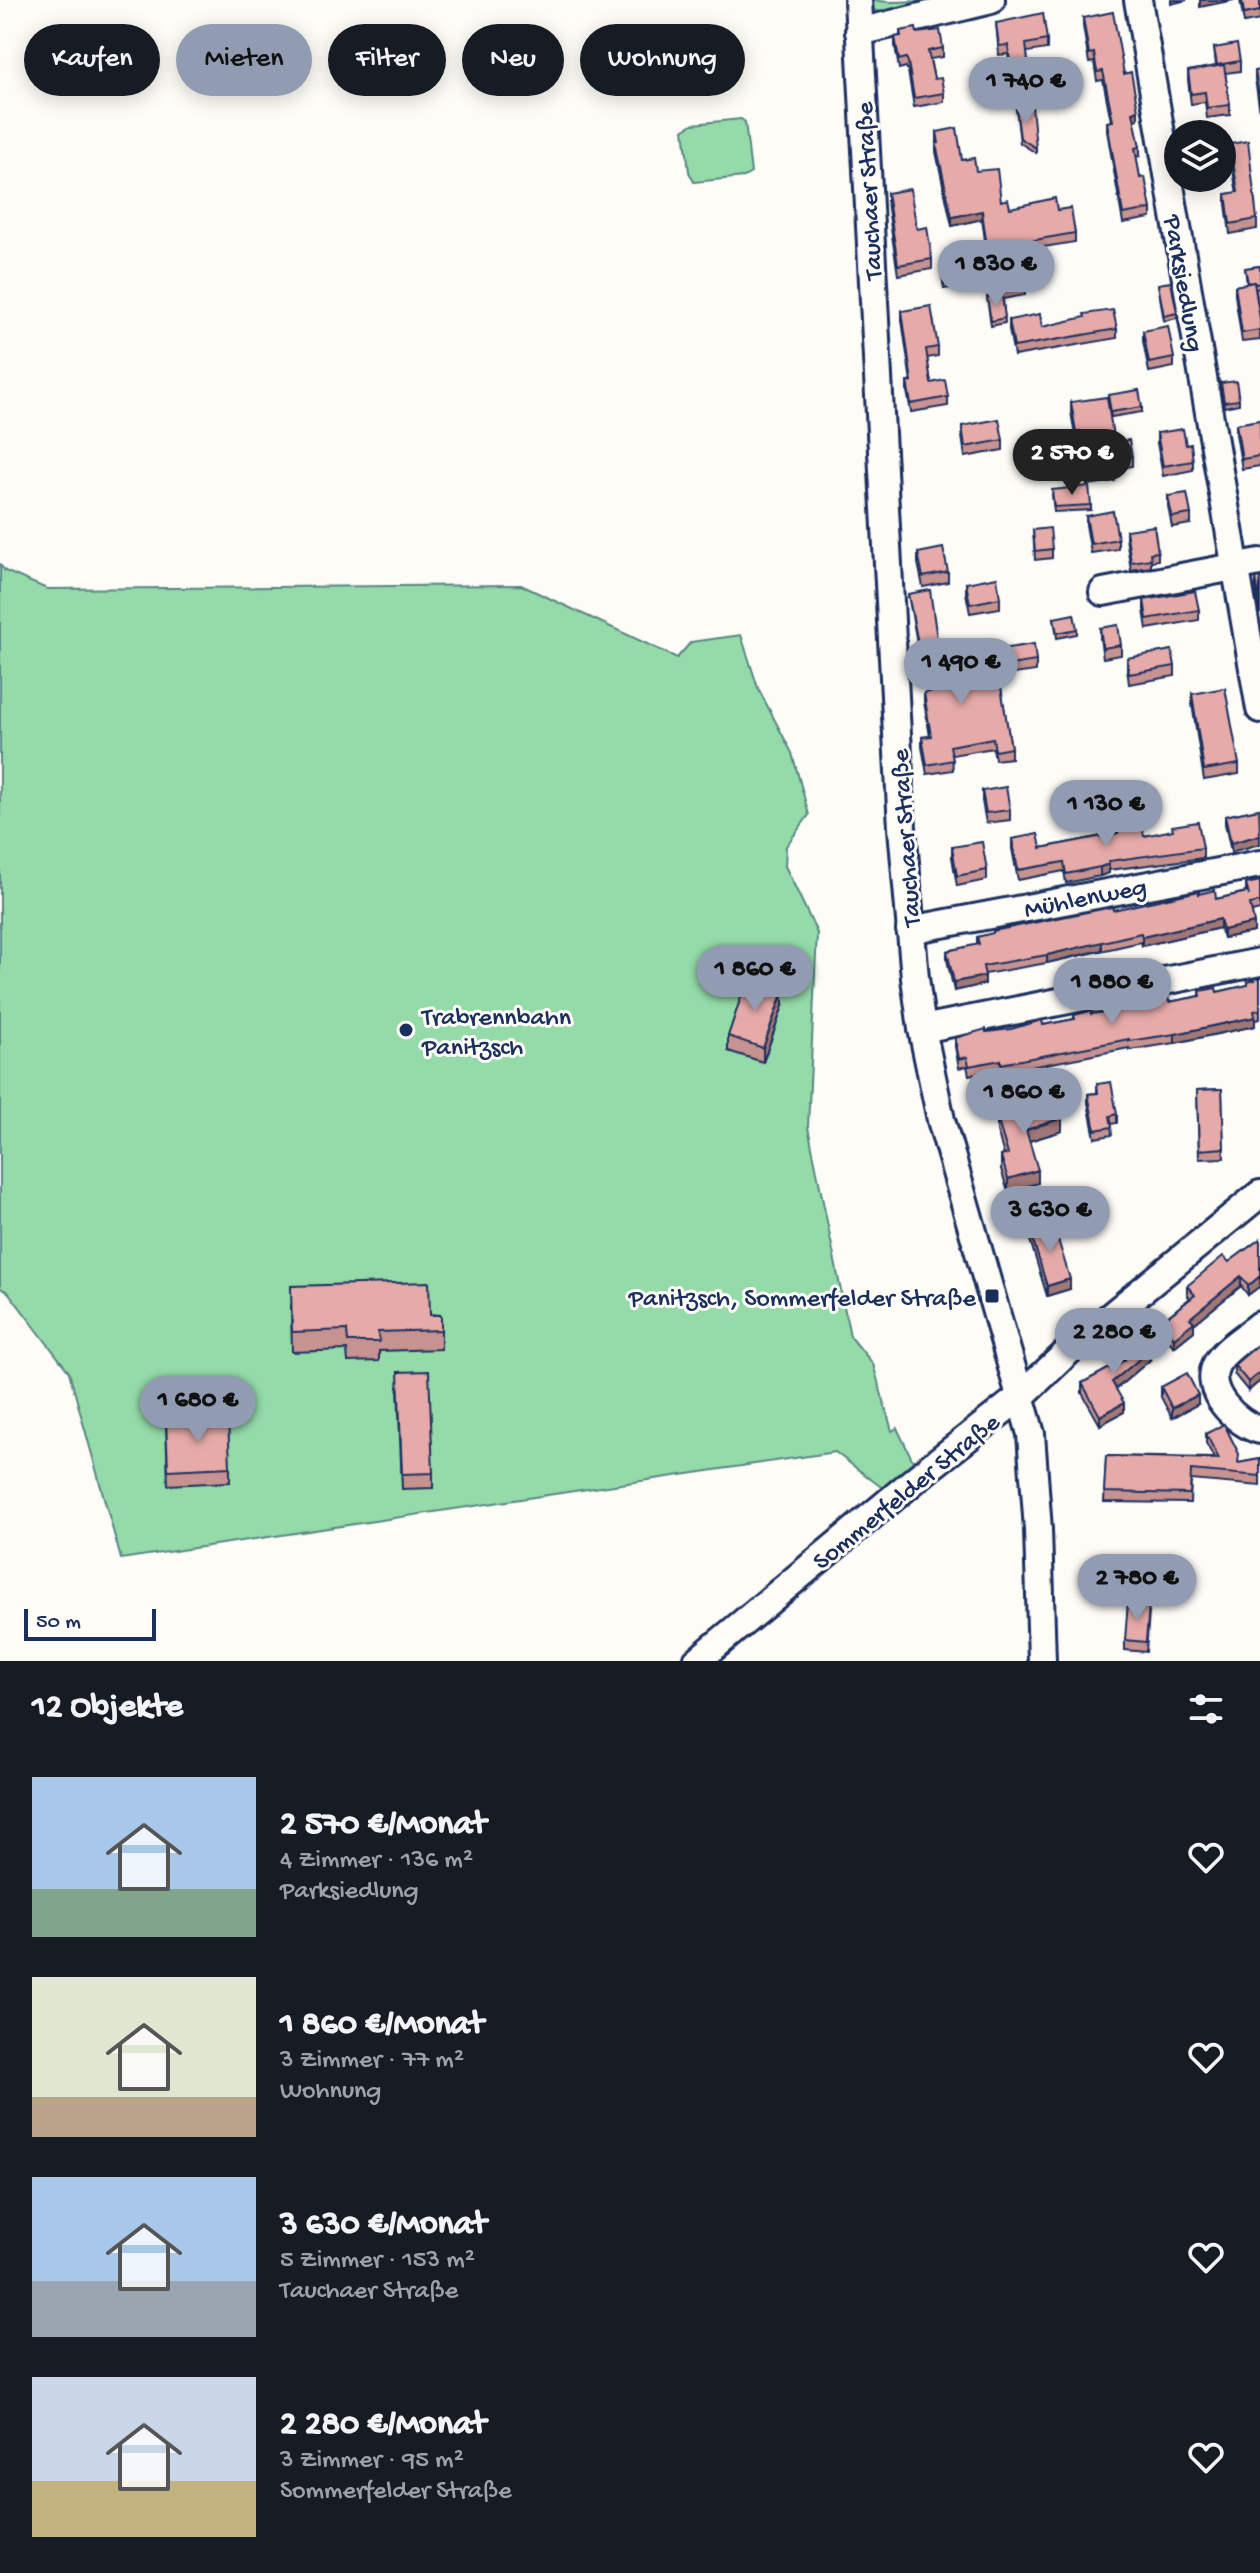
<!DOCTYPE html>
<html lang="de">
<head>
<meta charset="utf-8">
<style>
	body { margin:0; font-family:"Gochi Hand",sans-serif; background:#242831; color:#f1f3f6; height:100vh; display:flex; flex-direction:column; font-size:30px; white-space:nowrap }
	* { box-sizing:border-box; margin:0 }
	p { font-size:26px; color:#9ea1a6 }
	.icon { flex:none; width:44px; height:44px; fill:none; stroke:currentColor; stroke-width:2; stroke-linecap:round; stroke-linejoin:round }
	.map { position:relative; height:1661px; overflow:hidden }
	.sheet { display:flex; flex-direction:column; background:#171b24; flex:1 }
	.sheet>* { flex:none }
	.banner { position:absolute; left:24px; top:24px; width:800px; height:72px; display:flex; gap:16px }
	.buttons { position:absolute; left:1164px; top:120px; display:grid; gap:16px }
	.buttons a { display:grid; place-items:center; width:72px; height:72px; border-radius:50%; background:#171b24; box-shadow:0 4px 20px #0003; font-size:40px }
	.scale { position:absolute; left:24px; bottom:20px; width:132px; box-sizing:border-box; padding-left:8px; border:4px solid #1b2f5e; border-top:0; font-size:22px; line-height:28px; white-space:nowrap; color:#1b2f5e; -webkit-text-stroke:6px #fdfcf7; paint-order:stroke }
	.price { position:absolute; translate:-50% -68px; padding:0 18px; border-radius:28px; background:#919bb2; color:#111; font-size:26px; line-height:52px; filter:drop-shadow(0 2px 4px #0008) }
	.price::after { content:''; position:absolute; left:50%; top:48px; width:24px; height:18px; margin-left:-12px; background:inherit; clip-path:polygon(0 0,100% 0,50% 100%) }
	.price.active { background:#222; color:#fff }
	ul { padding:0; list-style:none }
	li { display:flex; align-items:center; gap:24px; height:200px; padding:0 32px }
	li span { display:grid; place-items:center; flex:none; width:224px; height:160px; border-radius:0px; color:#555 }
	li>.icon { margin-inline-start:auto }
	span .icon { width:96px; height:96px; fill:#fffc; stroke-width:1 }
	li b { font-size:34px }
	h2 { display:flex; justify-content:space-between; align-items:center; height:96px; padding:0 32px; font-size:34px }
	.chip { padding:0 28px; border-radius:36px; background:#171b24; box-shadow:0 4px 20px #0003; font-size:28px; line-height:72px }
	.chip.active { background:#919bb2; color:#111 }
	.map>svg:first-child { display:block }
</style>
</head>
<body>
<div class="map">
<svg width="1260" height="1661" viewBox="0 0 1260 1661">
	<rect width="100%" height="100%" fill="#fdfcf7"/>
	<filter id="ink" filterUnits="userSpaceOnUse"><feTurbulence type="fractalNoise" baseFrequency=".0125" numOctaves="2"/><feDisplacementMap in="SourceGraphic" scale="16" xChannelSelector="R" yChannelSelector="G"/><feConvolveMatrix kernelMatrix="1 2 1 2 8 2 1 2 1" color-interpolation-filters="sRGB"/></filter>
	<g filter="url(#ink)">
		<!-- green -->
		<g fill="#94dba9" stroke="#588584" stroke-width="2">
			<polygon points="867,0 890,2 962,0 883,15 870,7"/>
			<polygon points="741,119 745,122 751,173 744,177 694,182 689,172 684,129 693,124"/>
			<polygon points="0,565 5,571 47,589 521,585 677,658 691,642 741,635 758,688 792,753 809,815 786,846 785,866 817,933 808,1127 850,1336 873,1364 892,1431 897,1428 914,1463 889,1493 835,1452 121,1559 69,1372 8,1292 0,1288"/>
		</g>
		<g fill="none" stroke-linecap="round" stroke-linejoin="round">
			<defs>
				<g id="minor">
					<polyline points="858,0 902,828 915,978 922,1029 941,1120 1031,1434 1038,1530 1042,1661"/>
					<polyline points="1138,0 1260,709"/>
					<polyline points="859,32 991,0"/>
					<polyline points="1103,592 1260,562"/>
					<polyline points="910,930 1260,864"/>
					<polyline points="922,1029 1260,962"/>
					<path d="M 1260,1325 C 1247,1336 1225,1349 1217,1363 C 1202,1390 1236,1424 1260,1430"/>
					<polyline points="697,1661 929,1468 1021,1396 1073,1347 1260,1194"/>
				</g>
			</defs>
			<!-- minor casing -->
			<use href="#minor" stroke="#1b2f5e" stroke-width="32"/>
			<!-- minor -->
			<use href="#minor" stroke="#fdfcf7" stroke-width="26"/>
		</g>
		<!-- wall -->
		<g fill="#c69391" stroke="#1b2f5e" stroke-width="2">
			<polygon points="1240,0 1260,0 1260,20 1244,23"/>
			<polygon points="1083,18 1124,74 1138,119 1134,120 1140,147 1140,156 1136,157 1140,178 1151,209 1151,218 1123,223 1107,131 1107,122 1111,121 1103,80 1097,81 1094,62 1089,63 1083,26"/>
			<polygon points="996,23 1047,40 1047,49 1027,52 1028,69 1010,72 1008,54 999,55"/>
			<polygon points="900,31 917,33 943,48 943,57 930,59 934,79 944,93 944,102 914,107 908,71 906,67 899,69 895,46 895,37 900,36"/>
			<polygon points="1214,48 1240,61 1240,71 1225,73 1230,105 1230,115 1207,118 1205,102 1191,104 1188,80 1188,71 1216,66"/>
			<polygon points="1260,70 1260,112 1255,79 1255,71"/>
			<polygon points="1016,108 1036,148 1036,153 1020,143"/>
			<polygon points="937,132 962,160 976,171 1001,201 1010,208 1057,210 1075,233 1075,242 1019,251 1025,287 1025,295 1003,299 1005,323 991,326 987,297 993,296 982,219 952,226 936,152 936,144 937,143"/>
			<polygon points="1230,144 1257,219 1257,229 1230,234 1226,204 1226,194 1237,193 1230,154"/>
			<polygon points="887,193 917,229 932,259 932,269 898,275 887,202"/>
			<polygon points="1260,266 1260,288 1256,289 1260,319 1260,340 1242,342 1235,295 1235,286 1247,284 1245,268"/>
			<polygon points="941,268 959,282 959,287 944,289"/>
			<polygon points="1158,284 1177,313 1177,318 1164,321"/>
			<polygon points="902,311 938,347 938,356 927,358 931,383 948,397 948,406 911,412 907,391 907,382 911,382 902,320"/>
			<polygon points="1009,320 1042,327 1117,329 1117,338 1014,356 1009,329"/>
			<polygon points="1143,331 1174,358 1174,367 1149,372 1143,341"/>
			<polygon points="1221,383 1239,400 1239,404 1224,407"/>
			<polygon points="1108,400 1142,407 1142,412 1111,417"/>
			<polygon points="1071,402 1114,443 1132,456 1132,466 1115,469 1115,481 1087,485 1080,441 1076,441 1071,412"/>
			<polygon points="1260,420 1260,466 1242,469 1236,434 1236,424"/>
			<polygon points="962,426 1003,440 1003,450 965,457 962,436"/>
			<polygon points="1157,433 1193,461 1193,470 1163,476 1157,443"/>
			<polygon points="1052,495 1091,505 1091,510 1054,512"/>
			<polygon points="1168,496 1191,514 1191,524 1172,527 1168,506"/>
			<polygon points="1086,516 1118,539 1118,549 1091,553 1086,525"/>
			<polygon points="1033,530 1052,549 1052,558 1035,560"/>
			<polygon points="1126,530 1158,552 1158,560 1151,561 1151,567 1131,570 1126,538"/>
			<polygon points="918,553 948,572 948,582 923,587 918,563"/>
			<polygon points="1260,577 1260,614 1256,588 1256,578"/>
			<polygon points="966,583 1000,598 1000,608 970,613 966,593"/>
			<polygon points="908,594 937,639 937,642 965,681 991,677 989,651 1036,661 1036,671 999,676 1011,748 1011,758 995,760 993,748 952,755 953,770 927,774 922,747 922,737 930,736 924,702 924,693 933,691 927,646 918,648"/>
			<polygon points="1144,600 1199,610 1199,620 1147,629 1144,610"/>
			<polygon points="1054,618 1077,629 1077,634 1057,638"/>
			<polygon points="1100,628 1121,645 1121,655 1103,658 1100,638"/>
			<polygon points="1127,658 1175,666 1175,676 1129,684 1127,668"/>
			<polygon points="1192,694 1239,764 1239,774 1204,780 1192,704"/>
			<polygon points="982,791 1010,810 1010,820 986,823 982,801"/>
			<polygon points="1259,809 1231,852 1225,824 1225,816"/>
			<polygon points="1117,829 1203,848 1203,858 1109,870 1109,873 1100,876 1066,883 1064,871 1018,880 1012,849 1012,839 1041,848 1117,833"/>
			<polygon points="952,847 987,870 987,880 957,886 952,857"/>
			<polygon points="1260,881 1260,910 1252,912 1254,932 1223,938 1220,928 1142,946 1141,942 1047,963 985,974 985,984 954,991 947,960 947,951 977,945 977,937 1199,894 1216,899 1246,892 1246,884"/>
			<polygon points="1260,978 1260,1019 1255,1020 1255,1026 1175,1043 1129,1050 1129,1048 1001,1073 1001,1069 969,1075 967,1066 959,1068 955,1047 955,1038 1043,1025 1074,1019 1074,1015 1123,1010 1154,1004 1154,999 1169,1002 1200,996 1200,991 1217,992 1248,985"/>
			<polygon points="783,1006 763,1062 728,1051 728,1036"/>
			<polygon points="1097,1084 1117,1114 1117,1123 1111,1124 1112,1135 1095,1138 1088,1103 1088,1094 1097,1093"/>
			<polygon points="1222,1089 1224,1158 1199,1159 1197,1090"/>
			<polygon points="997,1118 1062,1131 1029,1141 1038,1183 1008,1192 1001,1169 1001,1156 1004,1155 997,1131"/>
			<polygon points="1030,1230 1070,1289 1047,1296 1030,1240"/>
			<polygon points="1260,1239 1260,1286 1248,1295 1241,1286 1194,1324 1194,1331 1174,1347 1161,1331 1161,1322 1190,1298 1187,1295 1187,1286 1229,1262"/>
			<polygon points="291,1305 441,1315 441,1349 379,1351 379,1361 348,1362 347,1350 292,1352"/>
			<polygon points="1260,1343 1260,1381 1248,1391 1234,1374 1234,1365"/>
			<polygon points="1115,1348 1150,1360 1116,1389 1124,1412 1100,1425 1082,1393 1082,1383 1119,1363 1115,1358"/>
			<polygon points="398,1386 433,1473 433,1488 402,1489"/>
			<polygon points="1161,1387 1198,1404 1172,1418 1161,1397"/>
			<polygon points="166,1420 230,1467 230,1482 168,1485"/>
			<polygon points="1206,1434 1239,1463 1260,1459 1260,1486 1191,1480 1190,1503 1104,1502 1106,1456 1214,1458 1206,1443"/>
			<polygon points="1149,1613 1146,1652 1125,1650 1125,1640"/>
		</g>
		<!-- shaded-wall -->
		<g fill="#a17876" stroke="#1b2f5e" stroke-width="2">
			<polygon points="1171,0 1187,0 1171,4"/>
			<polygon points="1200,0 1234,0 1200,7"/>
			<polygon points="1138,110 1138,119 1133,121 1133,112"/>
			<polygon points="982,211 982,219 952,226 952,217"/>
			<polygon points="1260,835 1260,844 1231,852 1231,843"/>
			<polygon points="1109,864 1109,873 1100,876 1100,867"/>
			<polygon points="1220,919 1220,928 1142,946 1142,937"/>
			<polygon points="1254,923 1254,932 1223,938 1223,930"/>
			<polygon points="1102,941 1102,950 1047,963 1047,955"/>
			<polygon points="985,976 985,984 954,991 954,982"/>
			<polygon points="783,991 783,1006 763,1062 763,1048"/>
			<polygon points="1255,1017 1255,1026 1175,1043 1175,1034"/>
			<polygon points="1062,1118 1062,1131 1026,1142 1026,1130"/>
			<polygon points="1038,1170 1038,1183 1008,1192 1008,1179"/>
			<polygon points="1241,1276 1241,1286 1194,1324 1194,1331 1174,1347 1174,1338 1190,1318"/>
			<polygon points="1260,1276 1260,1286 1248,1295 1248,1286"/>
			<polygon points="1070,1279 1070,1289 1047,1296 1047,1286"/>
			<polygon points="1150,1350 1150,1360 1112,1392 1112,1382"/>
			<polygon points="1260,1372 1260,1381 1248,1391 1248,1382"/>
			<polygon points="1198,1395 1198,1404 1172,1418 1172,1408"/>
			<polygon points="1124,1403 1124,1412 1100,1425 1100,1416"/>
		</g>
		<!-- building -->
		<g fill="#e6aba9" stroke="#1b2f5e" stroke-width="2">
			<polygon points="1242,0 1260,0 1260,11 1244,14"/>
			<polygon points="1113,12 1124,74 1131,72 1138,110 1133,112 1140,147 1135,148 1140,178 1145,177 1151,209 1123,214 1107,122 1113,121 1103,71 1097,72 1094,53 1089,54 1083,18"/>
			<polygon points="1043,13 1047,40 1026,44 1028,61 1010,63 1008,45 999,46 996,23"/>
			<polygon points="916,28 917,33 940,30 943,48 928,51 934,79 941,78 944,93 914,98 908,62 906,58 899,60 895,37 901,36 900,31"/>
			<polygon points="1237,44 1240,61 1217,65 1214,48"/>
			<polygon points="1224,65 1230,105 1207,108 1205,92 1191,94 1188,71"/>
			<polygon points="1260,70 1260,104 1255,71"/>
			<polygon points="1032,106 1036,148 1020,138 1016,108"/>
			<polygon points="957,128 962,160 974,158 976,171 997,169 1001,201 1008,199 1010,208 1055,198 1057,210 1071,208 1075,233 1017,243 1025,287 993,292 982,211 952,217 936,144 939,143 937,132"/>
			<polygon points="1248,141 1257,219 1230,224 1226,194 1238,192 1230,144"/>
			<polygon points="910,189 917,229 927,227 932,259 898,265 887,193"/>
			<polygon points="957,261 959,282 944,284 941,263"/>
			<polygon points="1260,266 1260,283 1255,284 1254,282 1248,283 1245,268"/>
			<polygon points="1171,282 1177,313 1164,316 1158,284"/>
			<polygon points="1254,282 1260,319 1260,330 1242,333 1235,286"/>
			<polygon points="1002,295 1005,318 991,321 987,297"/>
			<polygon points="931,306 938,347 926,349 931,383 945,380 948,397 911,404 907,382 912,382 902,311"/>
			<polygon points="1113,310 1117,329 1014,347 1009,320 1040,314 1042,327 1085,317 1084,314"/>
			<polygon points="1168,326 1174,358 1149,363 1143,331"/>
			<polygon points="1236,381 1239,400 1224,402 1221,383"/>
			<polygon points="1139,390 1142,407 1111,412 1108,395"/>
			<polygon points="1107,397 1114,443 1129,440 1132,456 1113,459 1115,471 1087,475 1080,431 1076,432 1071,402"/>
			<polygon points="999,419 1003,440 965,447 962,426"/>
			<polygon points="1260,420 1260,456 1242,459 1236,424"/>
			<polygon points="1183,429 1186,445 1191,444 1193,461 1163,466 1157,433"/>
			<polygon points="1089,486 1091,505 1054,507 1052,490"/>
			<polygon points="1187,493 1191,514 1172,517 1168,496"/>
			<polygon points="1113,511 1118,539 1091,544 1086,516"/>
			<polygon points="1154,526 1158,552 1150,553 1151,559 1131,562 1126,530"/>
			<polygon points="1050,528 1052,549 1035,551 1033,530"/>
			<polygon points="943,548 948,572 923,577 918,553"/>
			<polygon points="997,577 1000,598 970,604 966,583"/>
			<polygon points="1260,577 1260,605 1256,578"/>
			<polygon points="930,590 937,639 918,643 908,594"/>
			<polygon points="1195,591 1199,610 1147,619 1144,600"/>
			<polygon points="1074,614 1077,629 1057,633 1054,618"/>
			<polygon points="1118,625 1121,645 1103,648 1100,628"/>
			<polygon points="958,640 965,681 999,675 1011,748 995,751 993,738 950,746 953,760 927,765 922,737 931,736 924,693 934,691 927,644"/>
			<polygon points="1034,644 1036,661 991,668 989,651"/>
			<polygon points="1172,650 1175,666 1129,674 1127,658"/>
			<polygon points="1225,688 1239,764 1204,770 1192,694"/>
			<polygon points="1006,787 1010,810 986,813 982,791"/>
			<polygon points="1259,809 1260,835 1231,843 1225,816"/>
			<polygon points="1198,822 1203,848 1109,861 1109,864 1100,867 1066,874 1064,862 1018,870 1012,839 1038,834 1041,848 1118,833 1117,829 1142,825 1144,836 1173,830 1172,826"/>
			<polygon points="982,842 987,870 957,876 952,847"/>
			<polygon points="1260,881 1260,902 1250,904 1254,923 1223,930 1220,919 1142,937 1141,933 1047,955 983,966 985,976 954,982 947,951 979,944 977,937 993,933 993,931 1112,907 1113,910 1199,891 1199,894 1215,890 1216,899 1248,892 1249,896 1246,884"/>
			<polygon points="1254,978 1260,978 1260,1010 1254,1011 1255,1017 1175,1034 1129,1041 1129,1039 1001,1064 1001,1060 969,1066 967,1057 959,1059 955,1038 986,1029 986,1032 1011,1029 1042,1020 1043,1025 1075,1019 1074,1015 1090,1011 1091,1014 1123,1010 1155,1003 1154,999 1168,996 1169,1002 1201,996 1200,991 1216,988 1217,992 1248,985 1248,982 1255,980"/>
			<polygon points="747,979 783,991 763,1048 728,1036"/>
			<polygon points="1111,1082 1117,1114 1110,1116 1112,1127 1095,1130 1088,1094 1098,1093 1097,1084"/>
			<polygon points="1222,1089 1224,1148 1199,1150 1197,1090"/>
			<polygon points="1057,1099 1062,1118 1026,1130 1038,1170 1008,1179 1001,1156 1008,1154 997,1118"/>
			<polygon points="1053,1223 1070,1279 1047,1286 1030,1230"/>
			<polygon points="1260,1239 1260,1276 1248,1286 1241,1276 1190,1318 1194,1322 1174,1338 1161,1322 1195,1295 1187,1286 1223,1256 1229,1262"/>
			<polygon points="429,1282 430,1315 441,1315 441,1330 378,1332 379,1342 348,1342 347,1330 292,1332 291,1286"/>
			<polygon points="1134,1332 1150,1350 1112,1382 1124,1403 1100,1416 1082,1383 1125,1360 1115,1348"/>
			<polygon points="1260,1343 1260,1372 1248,1382 1234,1365"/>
			<polygon points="429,1371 433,1473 402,1474 398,1372"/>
			<polygon points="1187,1373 1198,1395 1172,1408 1161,1387"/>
			<polygon points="228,1417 230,1467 168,1470 166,1420"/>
			<polygon points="1224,1424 1239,1454 1238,1463 1260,1459 1260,1476 1191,1470 1190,1494 1104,1492 1106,1456 1219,1459 1206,1434"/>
			<polygon points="1128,1601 1149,1603 1146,1642 1125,1640"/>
		</g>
	</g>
	<!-- markers -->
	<g fill="#1b2f5e" stroke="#fdfcf7" stroke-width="3">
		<circle cx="406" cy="1030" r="8"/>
		<rect x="984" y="1288" width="16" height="16" rx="4"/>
	</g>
	<g text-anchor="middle" stroke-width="6" stroke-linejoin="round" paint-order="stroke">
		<!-- street labels -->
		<g font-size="26" fill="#1b2f5e" stroke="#fdfcf7">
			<text transform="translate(867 191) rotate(-93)" y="9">Tauchaer Straße</text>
			<text transform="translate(1186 283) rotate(80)" y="9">Parksiedlung</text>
			<text transform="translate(904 838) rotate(-94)" y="9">Tauchaer Straße</text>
			<text transform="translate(1085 896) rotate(-11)" y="9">Mühlenweg</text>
			<text transform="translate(905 1490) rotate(-39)" y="9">Sommerfelder Straße</text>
		</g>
		<!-- poi labels -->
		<g font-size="26" fill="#1b2f5e" stroke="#fdfcf7" text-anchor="start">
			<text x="422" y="1024">Trabrennbahn<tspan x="422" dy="30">Panitzsch</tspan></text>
			<text x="976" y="1305" text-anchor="end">Panitzsch, Sommerfelder Straße</text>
		</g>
	</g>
</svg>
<div class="buttons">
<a><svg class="icon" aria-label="layers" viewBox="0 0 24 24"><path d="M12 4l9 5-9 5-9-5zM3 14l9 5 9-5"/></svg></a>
</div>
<div class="scale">50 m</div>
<b class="price" style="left:1026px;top:125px">1 740 €</b>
<b class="price" style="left:996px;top:308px">1 830 €</b>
<b class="price active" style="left:1072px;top:497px">2 570 €</b>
<b class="price" style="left:961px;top:706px">1 490 €</b>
<b class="price" style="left:1106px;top:848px">1 130 €</b>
<b class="price" style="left:755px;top:1013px">1 860 €</b>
<b class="price" style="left:1112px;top:1026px">1 880 €</b>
<b class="price" style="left:1024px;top:1136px">1 860 €</b>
<b class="price" style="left:1050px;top:1254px">3 630 €</b>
<b class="price" style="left:1114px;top:1376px">2 280 €</b>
<b class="price" style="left:198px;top:1444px">1 680 €</b>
<b class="price" style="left:1137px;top:1622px">2 780 €</b>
<div class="banner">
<a class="chip">Kaufen</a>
<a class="chip active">Mieten</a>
<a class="chip">Filter</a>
<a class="chip">Neu</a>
<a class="chip">Wohnung</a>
</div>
</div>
<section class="sheet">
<h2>12 Objekte<svg class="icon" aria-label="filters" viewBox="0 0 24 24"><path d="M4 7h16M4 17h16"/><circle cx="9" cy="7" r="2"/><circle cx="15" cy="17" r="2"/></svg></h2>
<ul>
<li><span style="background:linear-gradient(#a9c7e8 70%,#7fa58c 0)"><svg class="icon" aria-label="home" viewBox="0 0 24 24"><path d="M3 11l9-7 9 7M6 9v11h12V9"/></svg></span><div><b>2 570 €/Monat</b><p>4 Zimmer · 136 m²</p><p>Parksiedlung</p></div><svg class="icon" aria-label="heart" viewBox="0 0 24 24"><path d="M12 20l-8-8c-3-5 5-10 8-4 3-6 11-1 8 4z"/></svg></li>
<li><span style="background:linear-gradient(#dfe7d0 75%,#b9a48a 0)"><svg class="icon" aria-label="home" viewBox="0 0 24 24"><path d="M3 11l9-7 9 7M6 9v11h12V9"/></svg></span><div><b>1 860 €/Monat</b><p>3 Zimmer · 77 m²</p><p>Wohnung</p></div><svg class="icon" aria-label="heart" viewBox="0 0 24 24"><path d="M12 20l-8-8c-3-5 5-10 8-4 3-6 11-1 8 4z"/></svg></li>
<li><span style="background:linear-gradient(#a9c7e8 65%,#9aa5b1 0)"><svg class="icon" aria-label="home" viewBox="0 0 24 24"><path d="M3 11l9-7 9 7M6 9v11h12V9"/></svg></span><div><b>3 630 €/Monat</b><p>5 Zimmer · 153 m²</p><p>Tauchaer Straße</p></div><svg class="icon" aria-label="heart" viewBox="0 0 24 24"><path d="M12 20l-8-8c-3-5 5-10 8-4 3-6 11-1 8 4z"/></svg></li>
<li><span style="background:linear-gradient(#c9d6e8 65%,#c2b280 0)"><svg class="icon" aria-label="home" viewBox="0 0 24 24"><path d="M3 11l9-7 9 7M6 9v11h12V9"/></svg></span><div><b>2 280 €/Monat</b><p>3 Zimmer · 95 m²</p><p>Sommerfelder Straße</p></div><svg class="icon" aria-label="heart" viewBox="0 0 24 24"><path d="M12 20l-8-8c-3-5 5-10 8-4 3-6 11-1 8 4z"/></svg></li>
</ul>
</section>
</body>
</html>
